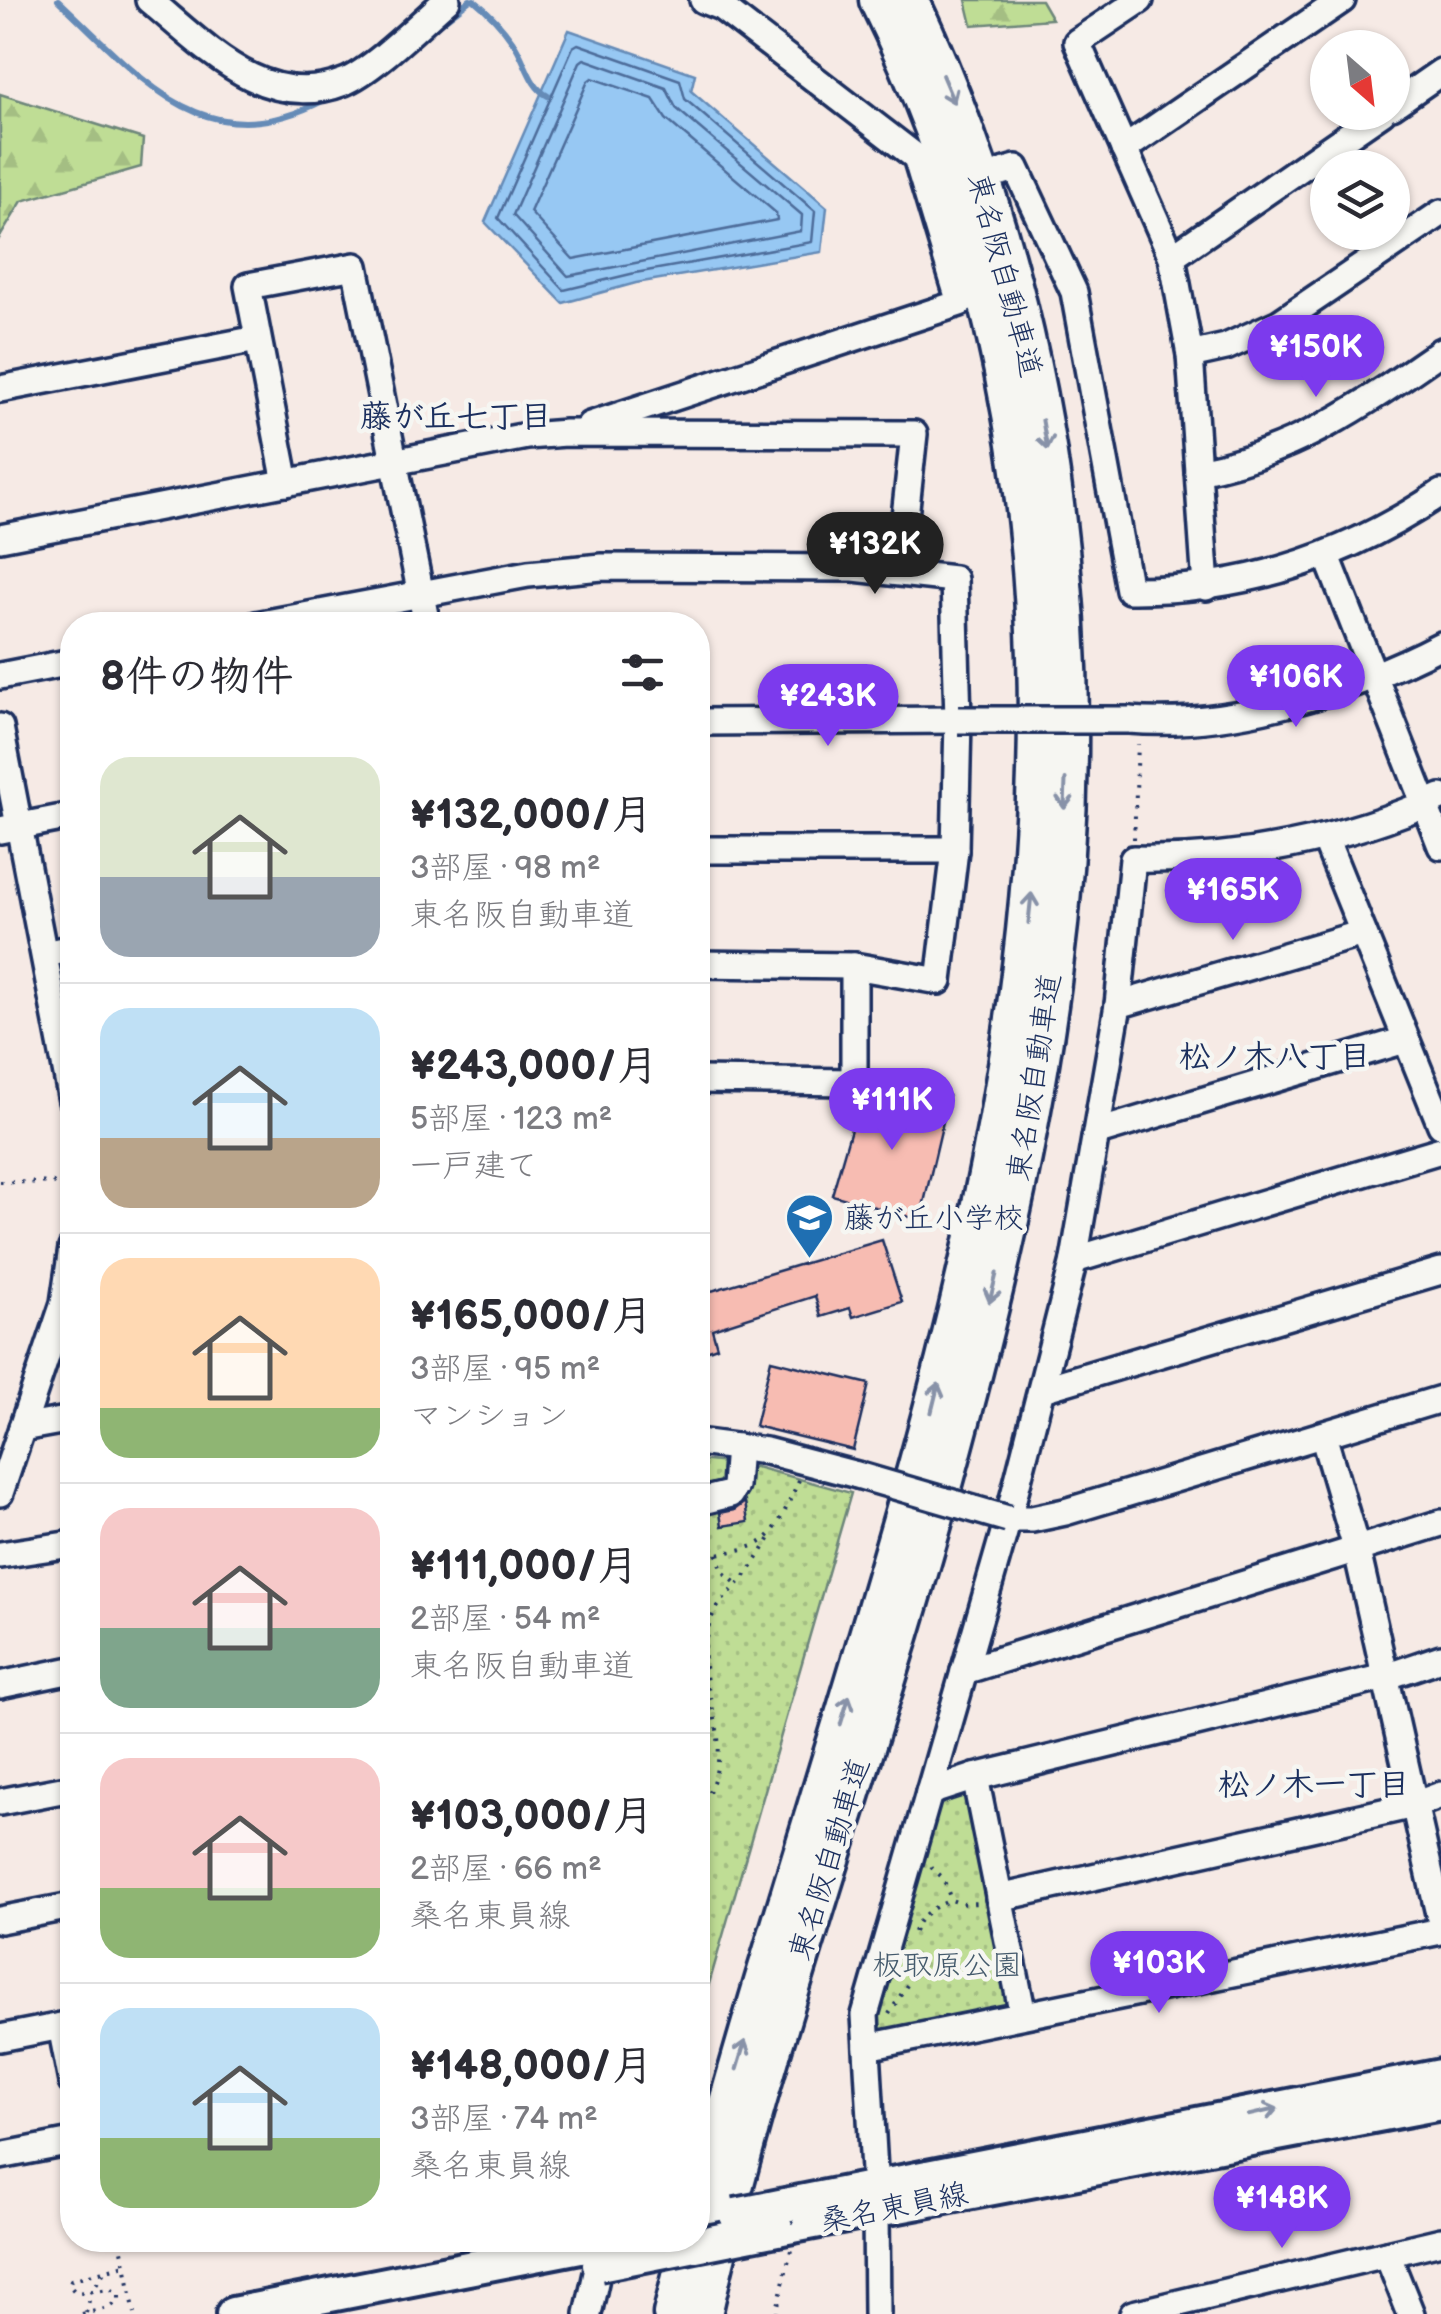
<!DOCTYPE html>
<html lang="ja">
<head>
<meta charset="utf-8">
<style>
	body { margin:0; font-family:"Balsamiq Sans","Klee One",sans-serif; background:#f7f7f7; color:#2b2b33; height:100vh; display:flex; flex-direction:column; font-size:38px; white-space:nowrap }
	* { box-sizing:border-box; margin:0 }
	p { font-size:32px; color:#7c7c81 }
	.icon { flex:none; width:55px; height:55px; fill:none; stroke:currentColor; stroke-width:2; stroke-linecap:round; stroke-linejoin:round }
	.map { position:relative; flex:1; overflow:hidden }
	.sheet { position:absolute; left:60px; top:612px; width:650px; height:1640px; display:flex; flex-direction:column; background:#fff; border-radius:40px; box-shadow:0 2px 8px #0004 }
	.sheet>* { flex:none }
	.needle { width:65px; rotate:152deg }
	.buttons { position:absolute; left:1310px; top:30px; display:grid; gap:20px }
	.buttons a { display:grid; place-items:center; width:100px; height:100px; border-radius:50%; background:#fff; box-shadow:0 2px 8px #0004; font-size:50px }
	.price { position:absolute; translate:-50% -85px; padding:0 22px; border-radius:35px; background:#7c3aed; color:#fff; font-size:32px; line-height:65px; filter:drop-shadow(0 2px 5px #0008) }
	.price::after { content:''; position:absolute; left:50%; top:60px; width:30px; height:22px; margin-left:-15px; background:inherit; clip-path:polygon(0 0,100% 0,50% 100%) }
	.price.active { background:#222; color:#fff }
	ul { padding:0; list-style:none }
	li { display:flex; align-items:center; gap:30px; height:250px; padding:0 40px }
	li+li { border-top:2px solid #e1e1e2 }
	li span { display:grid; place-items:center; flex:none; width:280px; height:200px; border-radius:30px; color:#555 }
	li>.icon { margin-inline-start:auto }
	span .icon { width:120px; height:120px; fill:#fffc; stroke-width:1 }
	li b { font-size:42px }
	h2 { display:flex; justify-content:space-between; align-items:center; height:120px; padding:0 40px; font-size:42px }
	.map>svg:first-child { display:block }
</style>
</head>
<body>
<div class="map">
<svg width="1441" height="2314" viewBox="0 0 1441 2314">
	<defs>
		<pattern id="forest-firs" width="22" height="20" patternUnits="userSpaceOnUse" patternTransform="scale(2.5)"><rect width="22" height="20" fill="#bfdd95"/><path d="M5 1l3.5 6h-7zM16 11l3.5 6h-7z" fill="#a4be83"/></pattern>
		<pattern id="park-dots" width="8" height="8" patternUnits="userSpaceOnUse" patternTransform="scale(2.5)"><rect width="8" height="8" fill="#bfdd95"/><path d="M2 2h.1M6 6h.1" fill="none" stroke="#a4be83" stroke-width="1.8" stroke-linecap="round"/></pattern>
	</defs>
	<rect width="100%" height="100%" fill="#f6eae5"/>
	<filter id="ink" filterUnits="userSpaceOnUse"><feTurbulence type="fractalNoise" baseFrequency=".01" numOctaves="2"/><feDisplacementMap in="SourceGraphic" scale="20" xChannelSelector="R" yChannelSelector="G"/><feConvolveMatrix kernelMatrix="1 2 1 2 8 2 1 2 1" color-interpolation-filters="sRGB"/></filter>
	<g filter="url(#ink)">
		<!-- forest -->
		<g fill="url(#forest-firs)" stroke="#6d867a" stroke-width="2.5">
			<polygon points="966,0 1041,0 1052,19 972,25"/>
			<polygon points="0,94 143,139 141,167 22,201 0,237"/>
		</g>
		<!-- park -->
		<g fill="url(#park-dots)" stroke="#6d867a" stroke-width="2.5">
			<polygon points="698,1460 748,1465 851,1493 698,2022"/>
			<polygon points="963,1790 970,1793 1011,2001 1006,2011 878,2035 872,2026 934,1800"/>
		</g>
		<!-- water -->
		<polygon fill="#97c8f3" stroke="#658bb7" stroke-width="2.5" points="569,30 695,74 691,91 827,207 822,252 636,283 563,303 485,222"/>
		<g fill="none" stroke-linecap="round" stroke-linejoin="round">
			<!-- shore -->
			<g stroke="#4d6c9a" stroke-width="2.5">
				<polygon points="578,44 680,80 685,99 815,211 812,242 635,273 564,290 498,218 573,47"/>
				<polygon points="584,59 666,88 676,108 802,215 801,231 568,276 513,215 580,62"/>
				<polygon points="592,78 653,99 666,119 776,213 777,220 573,259 530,212 588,81"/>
			</g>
			<!-- stream -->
			<g stroke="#658bb7" stroke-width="6">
				<path d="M 58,0 C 145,81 206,167 334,95"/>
				<path d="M 474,0 C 489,12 502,26 513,42 C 525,58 529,87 548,96"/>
				<polyline points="435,27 470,0"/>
			</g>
		</g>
		<!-- building -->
		<g fill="#f7bcb2" stroke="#1b2f5e" stroke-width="2.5">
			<polygon points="949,1096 920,1220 832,1195 860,1098"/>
			<polygon points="882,1240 902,1302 853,1317 850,1308 821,1317 815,1296 712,1329 717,1347 698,1354 698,1295"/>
			<polygon points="771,1360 869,1384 853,1450 755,1426"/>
			<polygon points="745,1502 748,1522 722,1526 720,1513 734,1510"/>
		</g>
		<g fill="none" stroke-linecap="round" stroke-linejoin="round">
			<defs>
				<g id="minor">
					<path d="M 149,0 C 205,46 265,113 344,82 C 374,70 421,22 447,0"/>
					<polyline points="1140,0 1077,42 1172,257 1190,355 1206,587"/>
					<polyline points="1392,106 1441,72"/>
					<polyline points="1124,149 1342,0"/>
					<path d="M 1002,172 L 1016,168 L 1074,292 L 1129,590 C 1243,591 1347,557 1441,493"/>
					<polyline points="1172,257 1382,112"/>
					<polyline points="1190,355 1226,347 1279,323 1441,213"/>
					<polyline points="0,389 257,339"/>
					<polyline points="590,425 960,303 916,157 721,7 703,0"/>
					<path d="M 1198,471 C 1295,453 1362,406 1441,351"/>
					<polyline points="286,483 248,286 355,266 427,625"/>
					<polyline points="0,538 527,436 566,433 914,434 899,572"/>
					<polyline points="1327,556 1441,846"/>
					<polyline points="256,625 528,574 602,567 854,568 954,579 958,720 955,850 939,981 854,966 698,964"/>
					<polyline points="0,676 72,662"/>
					<path d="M 1129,720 C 1229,729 1353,691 1441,645"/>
					<polyline points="698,722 958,720"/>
					<polyline points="0,727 72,1101"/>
					<polyline points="0,830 72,816"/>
					<polyline points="1325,838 1441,1125"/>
					<polyline points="698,850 955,850"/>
					<polyline points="45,954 72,948"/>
					<polyline points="1118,1005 1363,933"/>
					<polyline points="698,1080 854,1082 854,966"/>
					<polyline points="1098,1132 1405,1040"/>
					<polyline points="1074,1260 1441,1150"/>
					<polyline points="1042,1389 1441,1271"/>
					<polyline points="22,1428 72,1419"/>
					<polyline points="1323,1435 1357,1551 1441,1923"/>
					<polyline points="698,1442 766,1451 857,1475"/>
					<polyline points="0,1493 64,1303 72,1248"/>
					<polyline points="698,1502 730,1494 735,1486 738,1447"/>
					<polyline points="1008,1519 1032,1519 1065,1512 1441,1399"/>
					<polyline points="0,1555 72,1544"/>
					<polyline points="964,1671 1441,1523"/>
					<polyline points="0,1685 72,1670"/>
					<polyline points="975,1777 1023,2015"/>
					<polyline points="929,1792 975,1777 1385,1677 1441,1658"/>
					<polyline points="0,1802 72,1788"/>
					<polyline points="999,1898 1414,1805 1441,1795"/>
					<polyline points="0,1920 72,1906"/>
					<polyline points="61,2026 72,2082"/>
					<polyline points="0,2038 72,2024"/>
					<polyline points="867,2047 1441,1931"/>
					<polyline points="0,2156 72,2142"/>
					<path d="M 875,2188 L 865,2015 L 1008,1519 L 1074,1260 L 1118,1005 L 1133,859 C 1238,861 1345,840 1441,797"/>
					<polyline points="876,2211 877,2314"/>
					<polyline points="1387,2254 1411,2314"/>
					<polyline points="588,2314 599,2264"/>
					<polyline points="1133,2314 1441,2241"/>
				</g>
				<g id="major">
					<polyline points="790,2204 1441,2076"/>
					<polyline points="777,2229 1441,2103"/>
					<polyline points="233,2314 611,2240"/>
				</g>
				<g id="highway">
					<path d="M 698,2217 C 851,1627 1123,1036 1012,414 C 987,271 943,130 879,0"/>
					<polyline points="673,2314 691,2240"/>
					<path d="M 702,2314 C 762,2045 859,1786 933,1520 C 982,1344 1027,1165 1051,983 C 1096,650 1053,305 909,0"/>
				</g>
			</defs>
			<!-- minor casing -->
			<use href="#minor" stroke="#1b2f5e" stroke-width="32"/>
			<!-- major casing -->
			<use href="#major" stroke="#1b2f5e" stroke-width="40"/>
			<!-- highway casing -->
			<use href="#highway" stroke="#1b2f5e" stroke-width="45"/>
			<!-- path -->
			<g stroke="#1b2f5e" stroke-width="4" stroke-dasharray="2.5 8" stroke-linecap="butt">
				<polyline points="1134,839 1138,744"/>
				<polyline points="0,1182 72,1183"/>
				<polyline points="710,1526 713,1555"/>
				<polyline points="698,1528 717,1525"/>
				<polyline points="717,1554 722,1571 738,1585"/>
				<path d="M 698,1557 C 771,1545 768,1549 799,1480"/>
				<polyline points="698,1681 707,1676"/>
				<path d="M 698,1810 C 748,1739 689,1697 709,1625 C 715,1605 727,1596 740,1582 C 752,1569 761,1553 770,1538"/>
				<polyline points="931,1867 943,1878 951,1900"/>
				<path d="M 914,1932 C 920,1914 934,1907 951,1900 L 962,1904 L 979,1903"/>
				<polyline points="889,2014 912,1977 908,1950"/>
				<polyline points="103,2240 104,2245 120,2241"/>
				<polyline points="120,2240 135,2314"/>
				<polyline points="86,2313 91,2292 104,2272"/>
				<polyline points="82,2314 109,2308 119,2300 119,2295 111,2289 76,2293 69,2285 71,2280 125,2265"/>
				<polyline points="776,2314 791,2250"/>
			</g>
			<!-- minor -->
			<use href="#minor" stroke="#f6f6f2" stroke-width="25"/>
			<!-- major -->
			<use href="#major" stroke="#f6f6f2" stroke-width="32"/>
			<!-- highway -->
			<use href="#highway" stroke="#f6f6f2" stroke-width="38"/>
			<defs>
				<g id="minor-bridge">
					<polyline points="958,720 1129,720"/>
					<polyline points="857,1475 1008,1519"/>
				</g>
				<g id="major-bridge">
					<polyline points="736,2215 790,2204"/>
					<polyline points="599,2264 777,2229"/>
				</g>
			</defs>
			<!-- minor-bridge casing -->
			<use href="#minor-bridge" stroke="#1b2f5e" stroke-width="32" stroke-linecap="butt"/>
			<!-- major-bridge casing -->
			<use href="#major-bridge" stroke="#1b2f5e" stroke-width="40" stroke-linecap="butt"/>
			<!-- minor-bridge -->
			<use href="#minor-bridge" stroke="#f6f6f2" stroke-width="25"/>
			<!-- major-bridge -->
			<use href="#major-bridge" stroke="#f6f6f2" stroke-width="32"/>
		</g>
		<!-- one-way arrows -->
		<defs><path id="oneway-shaft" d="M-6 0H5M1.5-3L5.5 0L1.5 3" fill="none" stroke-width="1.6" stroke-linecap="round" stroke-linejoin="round" transform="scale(2.5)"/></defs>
		<g stroke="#8892a8">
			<use href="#oneway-shaft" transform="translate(948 89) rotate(67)"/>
			<use href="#oneway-shaft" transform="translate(1045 435) rotate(80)"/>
			<use href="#oneway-shaft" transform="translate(1065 794) rotate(92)"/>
			<use href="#oneway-shaft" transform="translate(1030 908) rotate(-84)"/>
			<use href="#oneway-shaft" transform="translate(993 1288) rotate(104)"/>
			<use href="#oneway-shaft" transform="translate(935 1398) rotate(-76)"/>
			<use href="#oneway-shaft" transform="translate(845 1710) rotate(-73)"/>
			<use href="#oneway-shaft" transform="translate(741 2055) rotate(-73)"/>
			<use href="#oneway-shaft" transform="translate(1263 2112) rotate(-13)"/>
		</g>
	</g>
	<!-- icons -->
	<defs>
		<symbol id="school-pin" viewBox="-11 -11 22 30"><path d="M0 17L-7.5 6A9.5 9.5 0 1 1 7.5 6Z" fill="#1f6fb2" stroke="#f6f6f2"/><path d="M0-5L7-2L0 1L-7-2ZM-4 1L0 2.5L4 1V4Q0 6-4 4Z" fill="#fff"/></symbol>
	</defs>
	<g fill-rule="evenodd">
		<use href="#school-pin" x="782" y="1190" width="55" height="75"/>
	</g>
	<g text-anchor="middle" stroke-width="9" stroke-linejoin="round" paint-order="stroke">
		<!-- street labels -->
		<g font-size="30" fill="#1b2f5e" stroke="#f6f6f2">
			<text transform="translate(1005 275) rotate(75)" y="10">東名阪自動車道</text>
			<text transform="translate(1034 1077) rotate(-81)" y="10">東名阪自動車道</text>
			<text transform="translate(829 1859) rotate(-73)" y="10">東名阪自動車道</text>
			<text transform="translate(894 2207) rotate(-11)" y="10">桑名東員線</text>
		</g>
		<!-- poi labels -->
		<g font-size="30" fill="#1b2f5e" stroke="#f6f6f2" text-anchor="start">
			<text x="844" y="1228">藤が丘小学校</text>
		</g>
		<!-- park labels -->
		<g font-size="30" fill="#445a6c" stroke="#f6f6f2">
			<text x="947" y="1975">板取原公園</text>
		</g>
		<!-- neighbourhood labels -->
		<g font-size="32" font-weight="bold" fill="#1b2f5e" stroke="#f6f6f2">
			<text x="456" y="427">藤が丘七丁目</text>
			<text x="1275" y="1067">松ノ木八丁目</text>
			<text x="1314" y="1795">松ノ木一丁目</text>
		</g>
	</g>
</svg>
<div class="buttons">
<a><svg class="needle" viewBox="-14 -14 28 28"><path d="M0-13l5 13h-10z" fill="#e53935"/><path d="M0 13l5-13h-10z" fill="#7c7c81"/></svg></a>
<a><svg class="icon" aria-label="layers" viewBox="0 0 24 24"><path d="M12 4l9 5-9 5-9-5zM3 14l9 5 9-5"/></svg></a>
</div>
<b class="price" style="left:1316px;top:400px">¥150K</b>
<b class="price active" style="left:875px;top:597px">¥132K</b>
<b class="price" style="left:1296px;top:730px">¥106K</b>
<b class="price" style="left:828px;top:749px">¥243K</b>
<b class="price" style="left:1233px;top:943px">¥165K</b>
<b class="price" style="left:892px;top:1153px">¥111K</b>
<b class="price" style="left:1159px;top:2016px">¥103K</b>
<b class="price" style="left:1282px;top:2251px">¥148K</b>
<section class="sheet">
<h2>8件の物件<svg class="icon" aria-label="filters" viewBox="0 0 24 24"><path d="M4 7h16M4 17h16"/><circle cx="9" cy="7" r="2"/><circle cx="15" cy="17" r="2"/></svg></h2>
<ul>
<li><span style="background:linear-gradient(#dfe7d0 60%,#9aa5b1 0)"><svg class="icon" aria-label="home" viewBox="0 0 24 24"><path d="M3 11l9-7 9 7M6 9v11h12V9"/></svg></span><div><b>¥132,000/月</b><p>3部屋 · 98 m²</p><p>東名阪自動車道</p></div></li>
<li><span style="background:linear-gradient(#bfe0f5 65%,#b9a48a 0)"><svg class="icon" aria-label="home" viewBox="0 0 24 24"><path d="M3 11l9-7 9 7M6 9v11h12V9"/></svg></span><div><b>¥243,000/月</b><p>5部屋 · 123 m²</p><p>一戸建て</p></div></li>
<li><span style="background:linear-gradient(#ffd9b3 75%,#8fb573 0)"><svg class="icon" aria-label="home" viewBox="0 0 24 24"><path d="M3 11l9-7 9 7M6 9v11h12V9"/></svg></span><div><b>¥165,000/月</b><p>3部屋 · 95 m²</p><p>マンション</p></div></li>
<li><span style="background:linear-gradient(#f6c9c9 60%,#7fa58c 0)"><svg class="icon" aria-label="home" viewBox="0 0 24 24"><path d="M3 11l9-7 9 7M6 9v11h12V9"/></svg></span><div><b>¥111,000/月</b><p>2部屋 · 54 m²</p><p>東名阪自動車道</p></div></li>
<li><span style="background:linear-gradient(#f6c9c9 65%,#8fb573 0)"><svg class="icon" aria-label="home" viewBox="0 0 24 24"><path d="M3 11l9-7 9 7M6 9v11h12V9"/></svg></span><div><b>¥103,000/月</b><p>2部屋 · 66 m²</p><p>桑名東員線</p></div></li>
<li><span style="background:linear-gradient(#bfe0f5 65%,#8fb573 0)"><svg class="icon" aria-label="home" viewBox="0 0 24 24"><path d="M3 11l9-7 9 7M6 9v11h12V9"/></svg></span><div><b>¥148,000/月</b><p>3部屋 · 74 m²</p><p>桑名東員線</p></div></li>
</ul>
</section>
</div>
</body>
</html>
